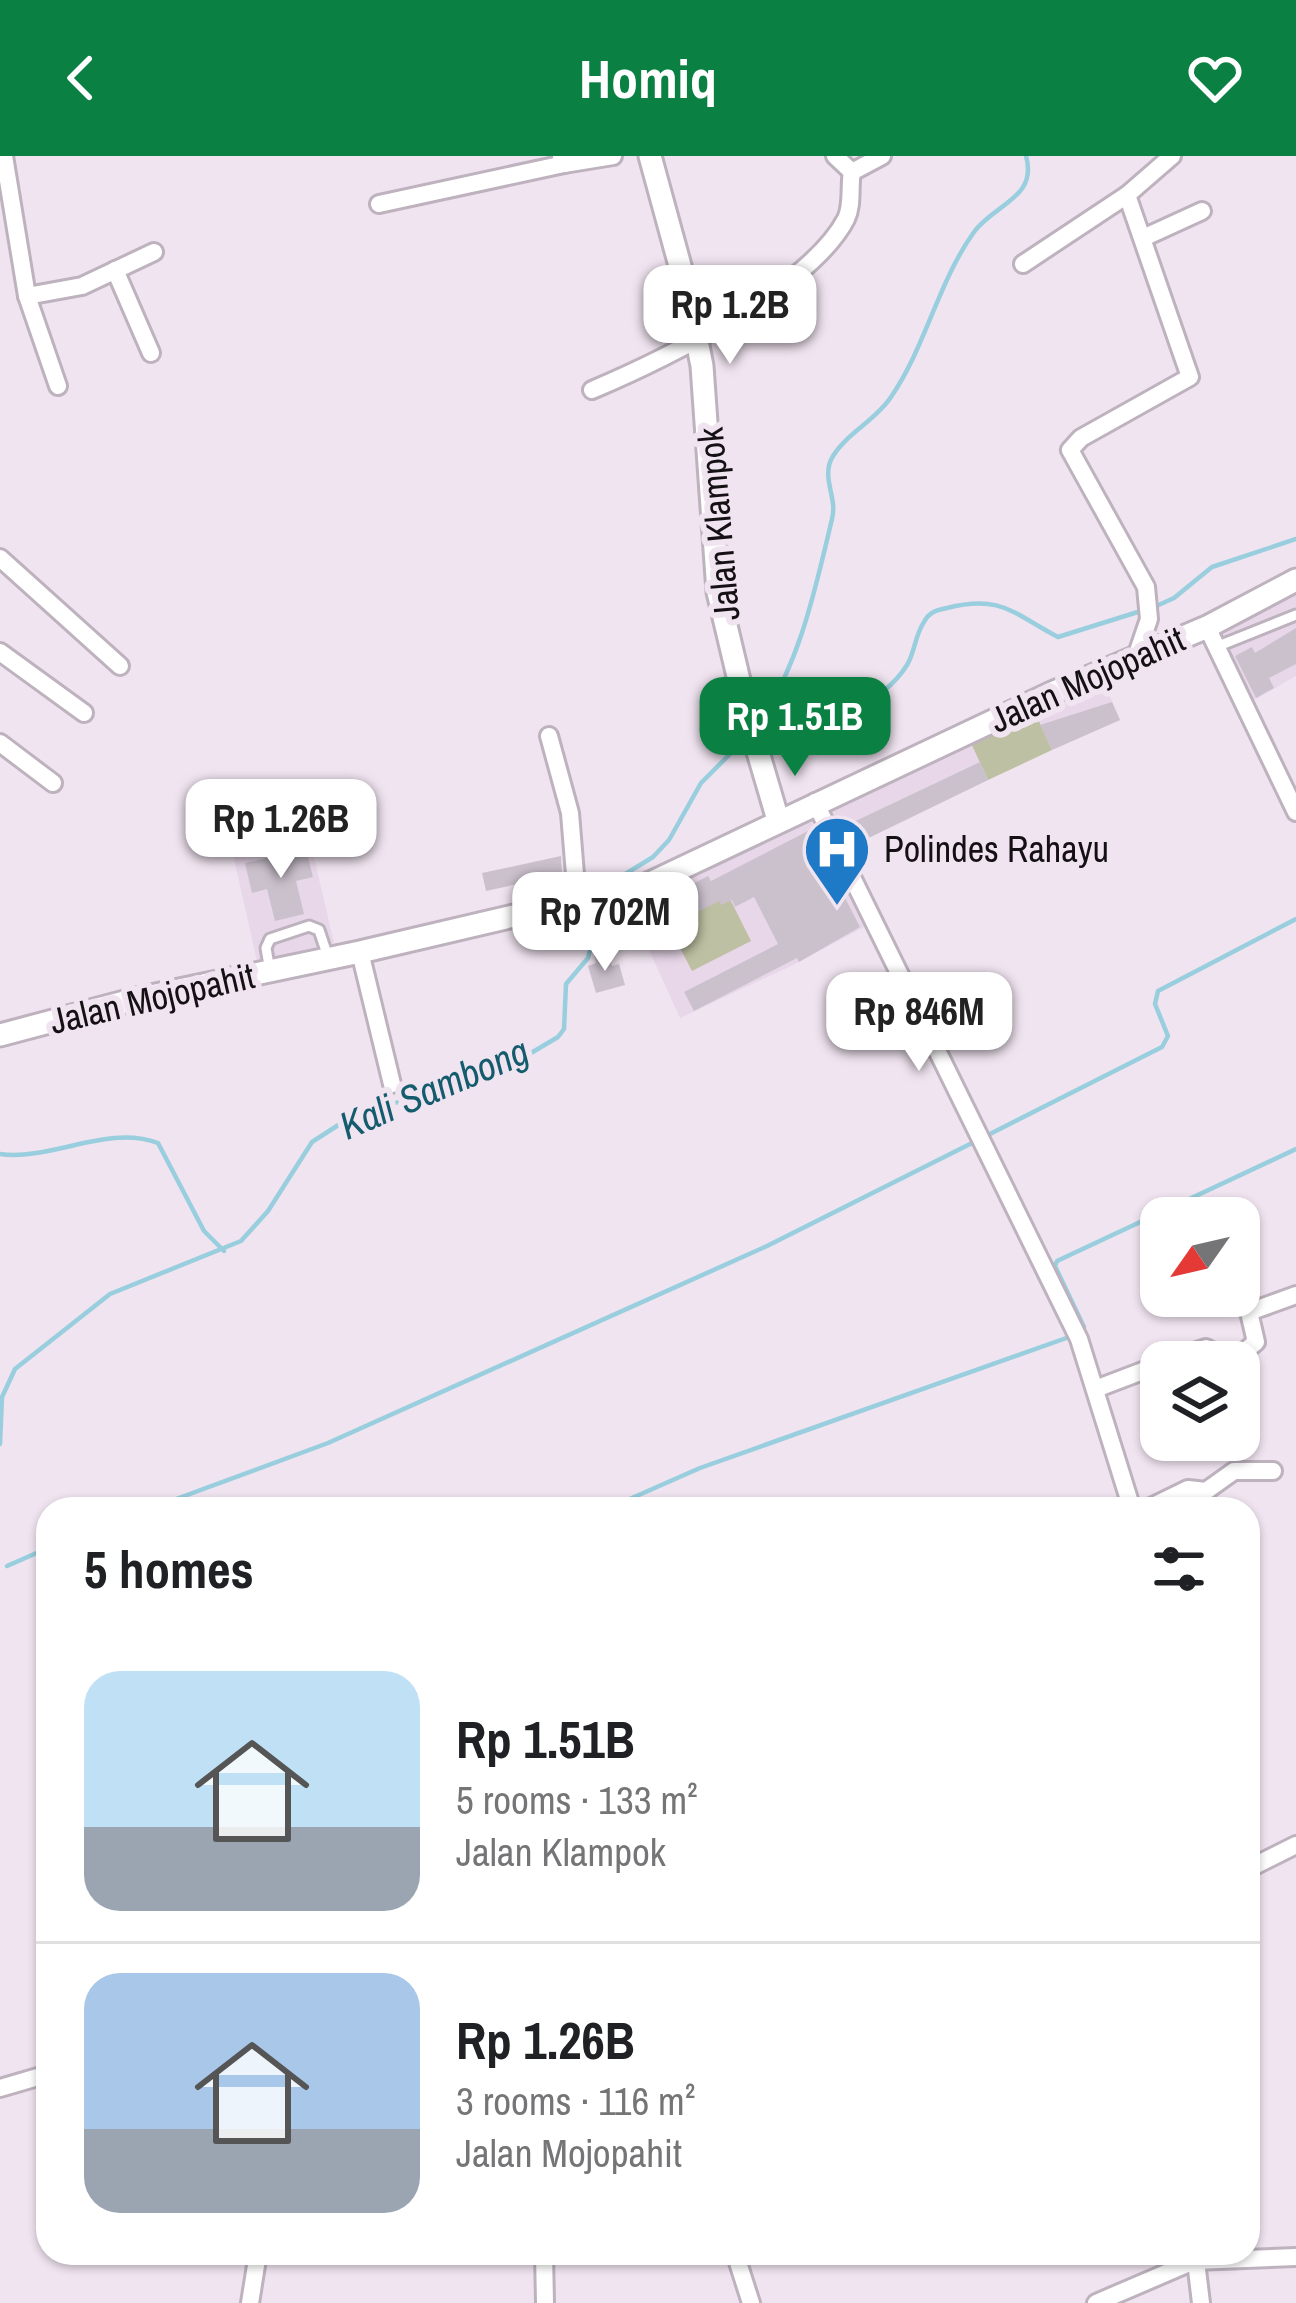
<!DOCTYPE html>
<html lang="en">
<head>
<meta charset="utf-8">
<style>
	body { margin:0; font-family:"Archivo Narrow",sans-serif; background:#f6f6f6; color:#202124; height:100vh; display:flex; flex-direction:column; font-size:45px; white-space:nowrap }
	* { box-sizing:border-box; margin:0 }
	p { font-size:39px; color:#757577 }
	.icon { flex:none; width:66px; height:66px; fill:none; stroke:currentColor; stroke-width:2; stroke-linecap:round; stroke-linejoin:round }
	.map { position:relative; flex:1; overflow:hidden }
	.side { position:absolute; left:36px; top:1341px; width:1224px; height:768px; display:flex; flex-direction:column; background:#fff; border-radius:36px; box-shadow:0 3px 9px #0004 }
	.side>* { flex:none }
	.needle { width:78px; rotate:236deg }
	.tools { position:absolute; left:1140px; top:1041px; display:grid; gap:24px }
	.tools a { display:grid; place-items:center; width:120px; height:120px; border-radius:24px; background:#fff; box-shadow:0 3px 9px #0004; font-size:60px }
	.price { position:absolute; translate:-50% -102px; padding:0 27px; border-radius:24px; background:#fff; color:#222; font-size:39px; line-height:78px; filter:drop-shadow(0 3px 6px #0008) }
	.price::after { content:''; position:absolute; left:50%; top:72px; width:36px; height:27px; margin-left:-18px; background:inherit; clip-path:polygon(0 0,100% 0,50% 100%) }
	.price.active { background:#0b8043; color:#fff }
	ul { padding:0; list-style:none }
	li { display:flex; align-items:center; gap:36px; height:300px; padding:0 48px }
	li+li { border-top:3px solid #e0e0e0 }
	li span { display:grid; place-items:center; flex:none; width:336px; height:240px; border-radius:36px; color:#555 }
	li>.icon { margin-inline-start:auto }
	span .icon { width:144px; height:144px; fill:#fffc; stroke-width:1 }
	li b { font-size:51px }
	h2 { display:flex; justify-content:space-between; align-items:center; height:144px; padding:0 48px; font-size:51px }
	header { display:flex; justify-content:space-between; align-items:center; height:156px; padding:0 48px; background:#0b8043; color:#fff; font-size:54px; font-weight:700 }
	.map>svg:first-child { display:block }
</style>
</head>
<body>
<header><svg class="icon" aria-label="back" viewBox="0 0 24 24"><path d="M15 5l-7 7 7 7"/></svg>Homiq<svg class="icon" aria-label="heart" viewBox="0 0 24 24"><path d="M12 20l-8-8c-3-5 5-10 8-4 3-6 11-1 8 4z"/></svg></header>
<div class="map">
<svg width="1296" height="2147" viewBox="0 0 1296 2147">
	<rect width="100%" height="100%" fill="#f0e4f0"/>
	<!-- built -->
	<g fill="#e8d7e9">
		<polygon points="1296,431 1296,520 1249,547 1217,476"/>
		<polygon points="1103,524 1120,564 1052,594 1035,556"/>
		<polygon points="970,585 988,624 846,693 826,652"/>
		<polygon points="809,660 864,771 795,808 680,862 629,750"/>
		<polygon points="308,676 334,787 257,805 232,694"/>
	</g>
	<!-- green -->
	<g fill="#bec0a3">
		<polygon points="1035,556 1052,594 988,624 970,585"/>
		<polygon points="724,731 751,785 692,815 664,761"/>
	</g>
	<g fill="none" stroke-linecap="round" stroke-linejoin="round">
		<!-- stream -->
		<g stroke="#98cedd" stroke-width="4.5">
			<polyline points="1152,452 1174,442 1212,411 1296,383"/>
			<path d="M 758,569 C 800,507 815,434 832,363 C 838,341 820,321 833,300 C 847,277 876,264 891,241 C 926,190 938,126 974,76 C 994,48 1038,42 1026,0"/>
			<path d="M 763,588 C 808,580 882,550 907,509 C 915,496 915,479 924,466 C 929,456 937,454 947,452 C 1001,438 1014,458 1058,481 L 1141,455"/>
			<polyline points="609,728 653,701 669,684 701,627 746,582"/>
			<polyline points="986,980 1162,891 1168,880 1155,848 1158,835 1296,763"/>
			<path d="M 0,998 C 52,1005 107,968 158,987 L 204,1075 L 224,1095"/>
			<polyline points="1082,1175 1084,1171 1055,1110 1057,1105 1296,993"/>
			<polyline points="0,1288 2,1241 15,1213 110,1138 241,1085 268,1055 312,986 343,966 526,900 558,881 564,873 566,828 588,802 603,744"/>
			<polyline points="149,1353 328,1287 767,1090 976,985"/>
			<polyline points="607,1353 700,1312 1072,1180"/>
			<polyline points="7,1410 48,1392"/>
		</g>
	</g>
	<!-- building -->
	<g fill="#cbc1cd">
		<polygon points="1296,472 1296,508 1269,522 1274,532 1256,542 1235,500 1252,491 1255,497"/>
		<polygon points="1112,546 1120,564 1052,594 1040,569"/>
		<polygon points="980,606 988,624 852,690 843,671"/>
		<polygon points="810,674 860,771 799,806 797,802 694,855 684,836 778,788 754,741 735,751 732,744 721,749 719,745 673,768 660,745 708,720 711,725"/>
		<polygon points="306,693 313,721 296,725 304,758 275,765 267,733 252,737 245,707"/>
		<polygon points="561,700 562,718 486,735 482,717"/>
		<polygon points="608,795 612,810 619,808 625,829 596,837 588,810 596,807 594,799"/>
	</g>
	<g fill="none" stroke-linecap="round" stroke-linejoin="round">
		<defs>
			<g id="service">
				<polyline points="1216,491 1296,459"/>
				<polyline points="270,815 266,792 270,783 309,770 319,774 328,801"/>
			</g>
			<g id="minor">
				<polyline points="4,0 27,140 58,230"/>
				<polyline points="561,0 564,8 613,0"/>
				<polyline points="835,0 852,16"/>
				<polyline points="1127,39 1190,221 1081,282 1070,294 1146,431 1149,463 1136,501"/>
				<polyline points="379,48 564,8"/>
				<polyline points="1143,82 1202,55"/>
				<polyline points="1023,108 1127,39 1172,0"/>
				<polyline points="115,114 151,197"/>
				<polyline points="27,140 82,130 154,96"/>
				<path d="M 592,234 C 663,204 810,132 846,63 C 853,49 849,31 852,16 L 882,0"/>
				<polyline points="0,402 120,510"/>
				<polyline points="1207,471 1296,656"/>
				<polyline points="0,496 84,557"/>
				<polyline points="549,580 570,657 577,743"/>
				<polyline points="0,587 53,627"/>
				<polyline points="815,646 1079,1183 1132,1353"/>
				<polyline points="360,796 392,928"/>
				<polyline points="1166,1206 1206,1192 1225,1203 1244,1196 1256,1186 1249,1156 1296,1139"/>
				<polyline points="1098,1232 1161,1208"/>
				<polyline points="1147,1353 1188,1333 1206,1335 1234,1315 1273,1315"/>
				<polyline points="1248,1713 1296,1689"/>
				<polyline points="0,1932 48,1918"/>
				<polyline points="544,2097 545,2147"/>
				<polyline points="735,2097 751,2147"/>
				<polyline points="1195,2097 1201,2147"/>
				<polyline points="250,2147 258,2097"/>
				<polyline points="1096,2147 1194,2105 1296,2101"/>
			</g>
			<g id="tertiary">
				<polyline points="650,0 688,139 702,210 718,436 748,562 778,664"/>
				<polyline points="0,879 132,844 360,796 646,729 1052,537 1207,471 1296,424"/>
			</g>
		</defs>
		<!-- service casing -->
		<use href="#service" stroke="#bdb2be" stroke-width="15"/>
		<!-- minor casing -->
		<use href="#minor" stroke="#bdb2be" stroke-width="22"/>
		<!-- tertiary casing -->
		<use href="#tertiary" stroke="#bdb2be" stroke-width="27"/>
		<!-- service -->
		<use href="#service" stroke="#fff" stroke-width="9"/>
		<!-- minor -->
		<use href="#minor" stroke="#fff" stroke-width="16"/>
		<!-- tertiary -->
		<use href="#tertiary" stroke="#fff" stroke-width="21"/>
	</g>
	<!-- icons -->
	<defs>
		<symbol id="hospital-pin" viewBox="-11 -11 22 30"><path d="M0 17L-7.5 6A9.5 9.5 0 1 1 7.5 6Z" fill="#1e79c6" stroke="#f0e4f0"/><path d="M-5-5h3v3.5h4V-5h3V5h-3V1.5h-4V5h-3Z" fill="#fff"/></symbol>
	</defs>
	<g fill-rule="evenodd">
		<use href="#hospital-pin" x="799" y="655" width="76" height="104"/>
	</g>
	<g text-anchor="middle" stroke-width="12" stroke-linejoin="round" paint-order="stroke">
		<!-- street labels -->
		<g font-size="36" fill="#141014" stroke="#f0e4f0">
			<text transform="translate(718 368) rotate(-95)" y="13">Jalan Klampok</text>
			<text transform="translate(1087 523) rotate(-24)" y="13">Jalan Mojopahit</text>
			<text transform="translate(152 842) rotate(-13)" y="13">Jalan Mojopahit</text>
		</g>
		<!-- poi labels -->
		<g font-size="36" fill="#141014" stroke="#f0e4f0" text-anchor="start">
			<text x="884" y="706">Polindes Rahayu</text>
		</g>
		<!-- water labels -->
		<g font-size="39" font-style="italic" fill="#145c6d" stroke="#f0e4f0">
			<text transform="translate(434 932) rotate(-23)" y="14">Kali Sambong</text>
		</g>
	</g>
</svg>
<div class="tools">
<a><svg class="needle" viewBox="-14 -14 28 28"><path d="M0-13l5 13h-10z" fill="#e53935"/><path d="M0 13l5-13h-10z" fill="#757577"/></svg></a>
<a><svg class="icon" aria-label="layers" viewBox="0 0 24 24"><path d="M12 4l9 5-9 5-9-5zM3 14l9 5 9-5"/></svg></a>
</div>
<b class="price" style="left:730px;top:211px">Rp 1.2B</b>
<b class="price active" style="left:795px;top:623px">Rp 1.51B</b>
<b class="price" style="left:281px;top:725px">Rp 1.26B</b>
<b class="price" style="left:605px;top:818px">Rp 702M</b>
<b class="price" style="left:919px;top:918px">Rp 846M</b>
<section class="side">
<h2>5 homes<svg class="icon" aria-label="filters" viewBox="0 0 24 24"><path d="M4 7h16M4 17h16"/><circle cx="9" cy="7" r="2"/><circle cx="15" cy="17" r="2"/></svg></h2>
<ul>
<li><span style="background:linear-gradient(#bfe0f5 65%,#9aa5b1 0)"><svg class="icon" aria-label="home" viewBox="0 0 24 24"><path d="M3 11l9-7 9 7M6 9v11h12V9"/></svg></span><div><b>Rp 1.51B</b><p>5 rooms · 133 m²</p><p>Jalan Klampok</p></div></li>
<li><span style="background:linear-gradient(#a9c7e8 65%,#9aa5b1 0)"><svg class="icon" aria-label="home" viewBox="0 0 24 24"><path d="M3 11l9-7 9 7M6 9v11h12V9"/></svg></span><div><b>Rp 1.26B</b><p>3 rooms · 116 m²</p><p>Jalan Mojopahit</p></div></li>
</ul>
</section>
</div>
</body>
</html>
